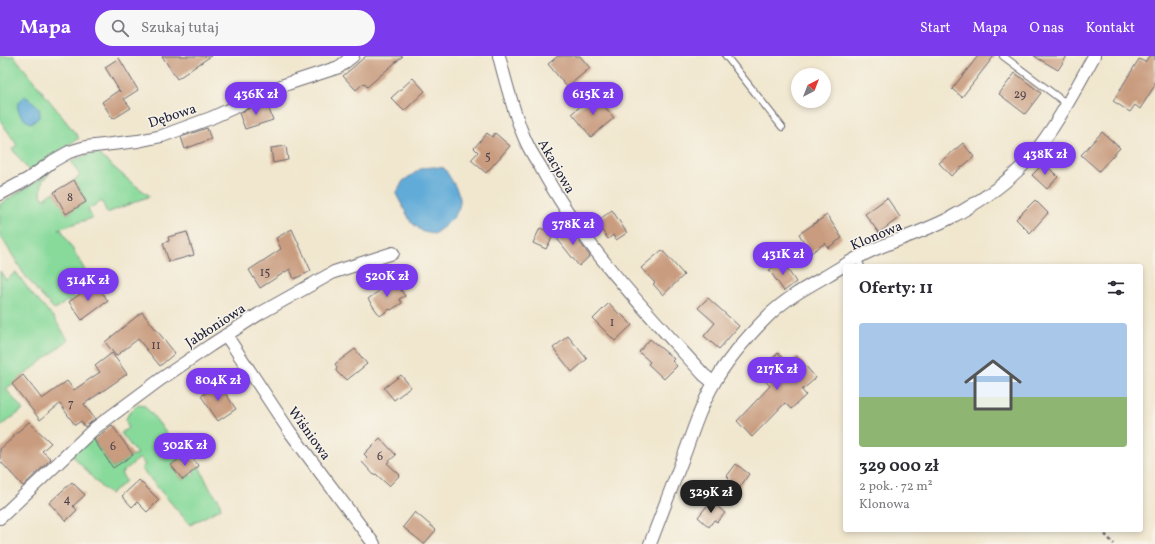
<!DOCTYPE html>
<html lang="pl">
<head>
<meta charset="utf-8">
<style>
	body { margin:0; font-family:Vollkorn,serif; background:#f7f7f7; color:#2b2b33; height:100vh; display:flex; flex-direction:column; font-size:15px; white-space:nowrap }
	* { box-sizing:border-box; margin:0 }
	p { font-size:13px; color:#7c7c81 }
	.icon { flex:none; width:22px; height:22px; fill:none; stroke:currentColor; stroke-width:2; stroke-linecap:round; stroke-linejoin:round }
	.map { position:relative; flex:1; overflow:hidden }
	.drawer { position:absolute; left:843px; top:208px; width:300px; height:268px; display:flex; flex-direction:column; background:#fff; border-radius:4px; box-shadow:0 2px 6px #0003 }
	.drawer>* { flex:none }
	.needle { width:26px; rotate:42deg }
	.controls { position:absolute; left:791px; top:12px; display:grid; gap:8px }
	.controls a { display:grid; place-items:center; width:40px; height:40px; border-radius:50%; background:#fff; box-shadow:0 2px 6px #0003; font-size:20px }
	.price { position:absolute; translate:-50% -34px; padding:0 9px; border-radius:14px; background:#7c3aed; color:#fff; font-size:13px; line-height:26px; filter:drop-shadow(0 1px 2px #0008) }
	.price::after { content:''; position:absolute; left:50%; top:24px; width:12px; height:9px; margin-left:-6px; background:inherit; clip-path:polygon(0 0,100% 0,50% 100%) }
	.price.selected { background:#222; color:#fff }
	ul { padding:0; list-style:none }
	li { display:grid; align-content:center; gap:8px; height:212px; padding:0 16px }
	li span { display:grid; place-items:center; height:124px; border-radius:4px; color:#555 }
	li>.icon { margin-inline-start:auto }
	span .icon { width:72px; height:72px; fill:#fffc; stroke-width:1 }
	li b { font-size:17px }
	h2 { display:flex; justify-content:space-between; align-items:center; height:48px; padding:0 16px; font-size:17px }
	header { display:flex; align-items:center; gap:24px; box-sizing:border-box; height:56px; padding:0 20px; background:#7c3aed; color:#fff }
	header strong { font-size:19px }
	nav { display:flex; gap:22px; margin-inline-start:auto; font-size:14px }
	.search { width:280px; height:36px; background:#f7f7f7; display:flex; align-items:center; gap:10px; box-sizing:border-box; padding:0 14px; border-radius:22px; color:#7c7c81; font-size:15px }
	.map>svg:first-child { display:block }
</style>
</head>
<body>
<header>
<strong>Mapa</strong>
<div class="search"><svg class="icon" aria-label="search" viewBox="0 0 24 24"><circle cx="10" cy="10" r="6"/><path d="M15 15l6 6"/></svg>Szukaj tutaj</div>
<nav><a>Start</a><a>Mapa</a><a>O nas</a><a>Kontakt</a></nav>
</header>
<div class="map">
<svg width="1155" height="488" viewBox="0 0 1155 488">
	<rect width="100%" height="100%" fill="#f7f3e8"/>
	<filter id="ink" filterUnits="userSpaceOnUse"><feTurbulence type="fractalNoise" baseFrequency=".025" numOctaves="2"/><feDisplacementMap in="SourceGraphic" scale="8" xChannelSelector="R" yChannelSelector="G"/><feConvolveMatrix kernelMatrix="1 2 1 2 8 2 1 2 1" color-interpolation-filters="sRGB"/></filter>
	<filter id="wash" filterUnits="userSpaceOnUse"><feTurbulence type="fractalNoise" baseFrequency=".012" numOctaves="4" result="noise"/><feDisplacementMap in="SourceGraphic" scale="16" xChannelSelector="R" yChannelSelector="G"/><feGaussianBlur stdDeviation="0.9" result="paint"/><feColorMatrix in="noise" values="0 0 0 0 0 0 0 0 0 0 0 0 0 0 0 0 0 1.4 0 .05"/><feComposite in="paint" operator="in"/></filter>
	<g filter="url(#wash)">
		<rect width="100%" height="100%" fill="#f1e7cf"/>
		<!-- green -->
		<g fill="#88da9b" stroke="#557e6b">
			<polygon points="0,0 14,0 79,82 29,115 12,93 17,89 0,64"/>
			<polygon points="94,97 97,97 132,127 150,140 107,157 102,145 88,153 92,162 58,173 61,173 90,223 71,236 74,242 68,247 68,244 55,254 39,237 24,218 0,179 0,148 50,117 42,126 41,139 44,143 54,136 67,158 86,145 74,124 80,120 71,105"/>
			<polygon points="0,215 6,224 16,216 31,237 54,262 68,284 41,306 6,333 23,354 0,370"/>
			<polygon points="138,348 144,349 155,362 186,403 183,405 180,402 171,410 183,424 190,418 192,420 195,418 193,415 199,410 210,433 219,444 221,452 190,469 141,412 145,409 140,402 121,417 126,425 110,438 101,431 74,401 72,399 92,382 113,412 133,399 137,398 121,377 128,372 126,363 129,357"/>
		</g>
		<!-- water -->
		<g fill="#60abd8" stroke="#41668a">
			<path d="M 24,40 C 36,46 49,59 31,67 C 22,64 16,55 18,46 Z"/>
			<path d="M 434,111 L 444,112 C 448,118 460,137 460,143 C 461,159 445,170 434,178 L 423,176 L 411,166 L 396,138 L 403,125 L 422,112 Z"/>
		</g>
		<g id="blocks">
			<!-- building -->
			<g fill="#c99c7f">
				<polygon points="162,0 211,0 177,23"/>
				<polygon points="366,0 403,0 367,31 364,27 356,34 343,20"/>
				<polygon points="558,0 580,0 590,12 567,31 548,8"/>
				<polygon points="978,0 994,0 962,41 952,33"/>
				<polygon points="1034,0 1067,0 1058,14"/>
				<polygon points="1149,0 1155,0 1155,29 1140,53 1135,49 1130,56 1113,45 1139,3 1145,6"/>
				<polygon points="119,2 138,34 124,43 131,52 113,63 102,46 119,34 120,36 105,11"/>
				<polygon points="1015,17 1041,37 1025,58 999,38"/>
				<polygon points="413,22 425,35 404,55 391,42"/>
				<polygon points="595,39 614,62 591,81 572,57"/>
				<polygon points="266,45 273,64 245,73 239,57"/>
				<polygon points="207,72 211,83 185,93 181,81"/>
				<polygon points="1102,76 1120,92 1099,115 1081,99"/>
				<polygon points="487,77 492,81 495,77 510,90 486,117 471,104 478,96 474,92"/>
				<polygon points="963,87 974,101 951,120 939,107"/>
				<polygon points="286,90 288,104 273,107 271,92"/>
				<polygon points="1044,107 1058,121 1047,133 1032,119"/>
				<polygon points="74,124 86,146 66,158 54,136"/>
				<polygon points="887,142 900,161 879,177 865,158"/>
				<polygon points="1035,144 1048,157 1030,177 1016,163"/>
				<polygon points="612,154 627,177 616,184 613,179 608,183 596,166"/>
				<polygon points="827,159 842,182 828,192 825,187 811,197 799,178"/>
				<polygon points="567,170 590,200 579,210 555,180"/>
				<polygon points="540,172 554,178 546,193 533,187"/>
				<polygon points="292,173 311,215 294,223 290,213 260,232 249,214 281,193 276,182"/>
				<polygon points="187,176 194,199 169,206 163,187 169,185 168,181"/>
				<polygon points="662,194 684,219 663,239 653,228 655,227 641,212"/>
				<polygon points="782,205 796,226 784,235 769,214"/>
				<polygon points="394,224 405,240 399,243 402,247 391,254 390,253 380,260 368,243"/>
				<polygon points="95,227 108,245 82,264 69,246"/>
				<polygon points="708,242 739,270 719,293 704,280 715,267 698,252"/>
				<polygon points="609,247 620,259 621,258 632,269 615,285 593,263"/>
				<polygon points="142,256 175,297 160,310 138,283 116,300 105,286"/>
				<polygon points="568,280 587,303 572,316 553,292"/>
				<polygon points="650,283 674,303 672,305 677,310 664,323 648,308 650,306 639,296"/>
				<polygon points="355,293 367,308 347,324 344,321 341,320 336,315 337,311 335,308"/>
				<polygon points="112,297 127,318 84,348 95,363 85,371 81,365 75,369 60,348 40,364 12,328 23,319 42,343 67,325 74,334 100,316 95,310"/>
				<polygon points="778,297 788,308 797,300 816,322 802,334 806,339 791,353 785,347 752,381 737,365 770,330 757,316"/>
				<polygon points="401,319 411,331 394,344 384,332"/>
				<polygon points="219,328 236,353 218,365 201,340"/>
				<polygon points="29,366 51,387 42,395 51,403 23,430 0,405 0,393 14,381 13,380"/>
				<polygon points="112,369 133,399 113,412 94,384"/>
				<polygon points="380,382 396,399 387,407 400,419 389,430 376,418 374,419 362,406 367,401 364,398"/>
				<polygon points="190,400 199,410 183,424 171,409 180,402 183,406"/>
				<polygon points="736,408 749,418 736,437 725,428 729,422 727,420"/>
				<polygon points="139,424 159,444 147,456 137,446 132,451 122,440"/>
				<polygon points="72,426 85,439 73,450 77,454 66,465 49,447"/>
				<polygon points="711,445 725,457 717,466 714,464 709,471 698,461"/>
				<polygon points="415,456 436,474 424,488 403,471"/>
			</g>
		</g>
	</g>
	<g filter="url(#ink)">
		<use href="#blocks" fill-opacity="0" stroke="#6a676f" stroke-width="1"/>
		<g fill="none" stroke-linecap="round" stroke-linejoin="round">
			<defs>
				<g id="lane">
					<polyline points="726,0 782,71"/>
					<polyline points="1003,0 1067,48"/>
					<polyline points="857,202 861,210"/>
				</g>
				<g id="street">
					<path d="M 499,0 C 506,27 513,55 524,81 C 528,91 534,101 540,110 C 582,189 645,254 704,319 L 714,327"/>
					<polyline points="0,138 28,123 53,105 69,96 86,91 138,85 162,80 211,62 281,30 339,11 353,0"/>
					<polyline points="226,279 290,376 374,488"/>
					<polyline points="0,462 95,372 161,323 211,289 259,258 334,216 393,197"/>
					<path d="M 650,488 C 662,457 674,425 686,394 C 694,371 702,348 714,327 C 727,304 749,279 768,260 C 785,243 807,231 828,219 C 843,210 857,201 873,194 C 899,183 925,175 950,162 C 978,147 1008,127 1030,102 C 1055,73 1075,34 1094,0"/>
				</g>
			</defs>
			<!-- lane casing -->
			<use href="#lane" stroke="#6a676f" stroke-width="8"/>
			<!-- street casing -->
			<use href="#street" stroke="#6a676f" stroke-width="14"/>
			<!-- path -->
			<polyline stroke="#6a676f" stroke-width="2.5" stroke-dasharray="3 3" stroke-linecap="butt" points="1101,474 1114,488"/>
			<!-- lane -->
			<use href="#lane" stroke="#fff" stroke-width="6"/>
			<!-- street -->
			<use href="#street" stroke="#fff" stroke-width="12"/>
		</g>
	</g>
	<g text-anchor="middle" stroke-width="3" stroke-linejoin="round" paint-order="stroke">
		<!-- number labels -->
		<g font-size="12" fill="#4c404c">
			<text x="1020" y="42">29</text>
			<text x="488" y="104">5</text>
			<text x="70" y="145">8</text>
			<text x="265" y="220">15</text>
			<text x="612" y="270">1</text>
			<text x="156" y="293">11</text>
			<text x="71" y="351">7</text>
			<text x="113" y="394">6</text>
			<text x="380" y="404">6</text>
			<text x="67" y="447">4</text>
		</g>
		<!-- street labels -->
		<g font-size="14" fill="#22223b" stroke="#f7f3e8">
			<text transform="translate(172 59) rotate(-18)" y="5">Dębowa</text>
			<text transform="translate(557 110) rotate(60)" y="5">Akacjowa</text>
			<text transform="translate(876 179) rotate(-23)" y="5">Klonowa</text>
			<text transform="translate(215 269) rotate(-33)" y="5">Jabłoniowa</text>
			<text transform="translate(310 377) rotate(54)" y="5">Wiśniowa</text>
		</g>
	</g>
</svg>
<div class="controls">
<a><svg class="needle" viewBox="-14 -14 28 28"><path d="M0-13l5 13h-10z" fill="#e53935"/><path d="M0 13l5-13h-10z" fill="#7c7c81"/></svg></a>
</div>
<b class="price" style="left:256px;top:60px">436K zł</b>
<b class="price" style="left:593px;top:60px">615K zł</b>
<b class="price" style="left:1045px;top:120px">438K zł</b>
<b class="price" style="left:573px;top:190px">378K zł</b>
<b class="price" style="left:783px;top:220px">431K zł</b>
<b class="price" style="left:387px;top:242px">520K zł</b>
<b class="price" style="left:88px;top:246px">314K zł</b>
<b class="price" style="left:777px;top:335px">217K zł</b>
<b class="price" style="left:218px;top:346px">804K zł</b>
<b class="price" style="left:185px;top:411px">302K zł</b>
<b class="price selected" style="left:711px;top:458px">329K zł</b>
<section class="drawer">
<h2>Oferty: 11<svg class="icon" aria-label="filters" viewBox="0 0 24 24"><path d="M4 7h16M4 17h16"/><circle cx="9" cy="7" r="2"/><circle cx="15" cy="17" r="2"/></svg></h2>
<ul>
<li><span style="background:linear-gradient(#a9c7e8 60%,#8fb573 0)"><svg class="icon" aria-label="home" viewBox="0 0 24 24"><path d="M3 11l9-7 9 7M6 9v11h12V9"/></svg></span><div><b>329 000 zł</b><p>2 pok. · 72 m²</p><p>Klonowa</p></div></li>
</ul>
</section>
</div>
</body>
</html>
